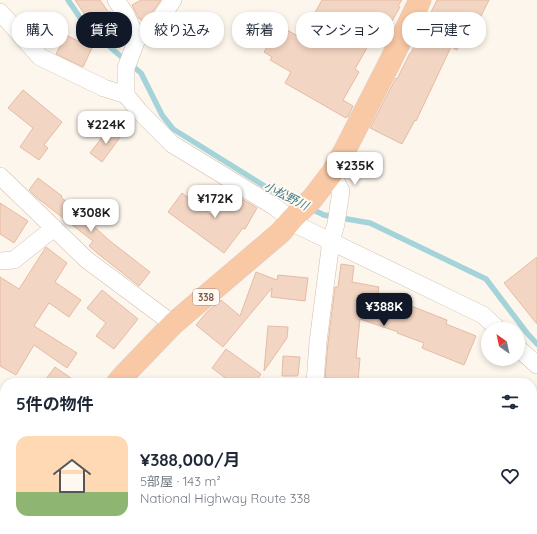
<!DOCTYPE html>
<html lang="ja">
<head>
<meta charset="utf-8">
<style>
	body { margin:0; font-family:Quicksand,"Noto Sans JP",sans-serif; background:#f2f2f3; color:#1f2937; height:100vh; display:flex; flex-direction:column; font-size:15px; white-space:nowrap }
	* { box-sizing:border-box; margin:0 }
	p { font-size:13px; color:#747a83 }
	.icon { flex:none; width:22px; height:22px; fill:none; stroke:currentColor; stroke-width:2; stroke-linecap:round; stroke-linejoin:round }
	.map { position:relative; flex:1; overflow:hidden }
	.details { position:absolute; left:0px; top:378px; width:537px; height:156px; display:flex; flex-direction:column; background:#fff; border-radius:16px 16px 0 0; box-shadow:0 2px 6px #0003 }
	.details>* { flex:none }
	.guide { position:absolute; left:12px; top:12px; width:513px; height:36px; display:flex; gap:8px }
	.needle { width:26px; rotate:327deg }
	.tools { position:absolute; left:481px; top:322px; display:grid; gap:8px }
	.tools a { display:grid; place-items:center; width:44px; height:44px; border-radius:50%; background:#fff; box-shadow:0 2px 6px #0003; font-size:20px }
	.price { position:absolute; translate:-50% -34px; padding:0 9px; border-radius:8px; background:#fff; color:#222; font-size:13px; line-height:26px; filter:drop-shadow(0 1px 2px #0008) }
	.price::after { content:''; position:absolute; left:50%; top:24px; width:12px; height:9px; margin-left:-6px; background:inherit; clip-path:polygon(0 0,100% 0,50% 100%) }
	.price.selected { background:#111827; color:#fff }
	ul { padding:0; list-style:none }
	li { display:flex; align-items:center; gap:12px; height:100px; padding:0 16px }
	li span { display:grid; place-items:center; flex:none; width:112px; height:80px; border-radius:12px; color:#555 }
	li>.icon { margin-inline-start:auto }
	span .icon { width:48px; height:48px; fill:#fffc; stroke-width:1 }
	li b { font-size:17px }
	h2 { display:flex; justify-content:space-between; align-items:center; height:48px; padding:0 16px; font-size:17px }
	.tag { padding:0 14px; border-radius:16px; background:#fff; box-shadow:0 2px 6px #0003; font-size:14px; line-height:36px }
	.tag.selected { background:#111827; color:#fff }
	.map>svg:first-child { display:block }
</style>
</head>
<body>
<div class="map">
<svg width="537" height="534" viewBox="0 0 537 534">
	<rect width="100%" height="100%" fill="#fdf6ec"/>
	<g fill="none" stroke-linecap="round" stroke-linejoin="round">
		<!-- stream -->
		<g stroke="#a5d3da" stroke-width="5.5">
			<polyline points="68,0 85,25 118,54 141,73 162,115 173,129 282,197 299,204"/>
			<polyline points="309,208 324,215 370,223 486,279 527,333 537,344"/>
		</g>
	</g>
	<!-- building -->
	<g fill="#f3d5c3" stroke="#e6bba3">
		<polygon points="75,0 100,0 109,13 110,11 113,15 114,15 122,30 108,40 102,30 99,36"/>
		<polygon points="141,0 161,0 151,14 142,22 140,18 139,19 132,5"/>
		<polygon points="322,0 402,0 398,6 400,7 389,26 382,21 355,69 359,72 343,100 353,106 348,117 346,117 346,118 285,83 291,72 270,60 272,57 264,52 272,38 280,43 287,30 301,38"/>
		<polygon points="437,0 489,0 475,28 469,26 457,50 451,47 416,121 415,120 402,144 370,128 396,78 397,79 410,53 411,53"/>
		<polygon points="66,35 92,48 83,67 56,54"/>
		<polygon points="23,90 62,122 44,145 48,148 39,160 20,147 33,128 8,108"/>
		<polygon points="110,127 121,136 102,162 90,153"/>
		<polygon points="38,178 62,196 61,197 110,241 150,272 139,286 97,253 89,246 93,241 36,197 29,190"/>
		<polygon points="230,192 257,208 245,229 243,228 224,253 168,212 182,193 214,217"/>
		<polygon points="0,203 28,221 14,243 0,234"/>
		<polygon points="46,247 67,263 55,282 81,300 69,317 49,303 34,326 77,353 67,368 34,345 16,375 0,366 0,277 19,289"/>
		<polygon points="537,257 537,324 504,283"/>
		<polygon points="341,264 354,266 352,282 379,287 378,293 447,320 446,324 476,336 464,365 422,348 424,343 397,333 398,332 360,319 356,358 360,358 358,381 325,378 328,343 335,287 338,287"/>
		<polygon points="256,272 277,280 278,275 308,278 305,301 271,297 272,288 223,347 196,325 207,312 221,300 240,316"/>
		<polygon points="102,290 138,319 114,349 96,336 106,323 87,308"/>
		<polygon points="268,326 288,327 287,338 264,371"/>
		<polygon points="226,349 261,374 255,383 232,383 212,368"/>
		<polygon points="283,356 300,357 298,375 297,376 282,376"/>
		<polygon points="55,367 78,383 43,383"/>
	</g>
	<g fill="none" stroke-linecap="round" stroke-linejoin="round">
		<defs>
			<g id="minor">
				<polyline points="116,0 126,15 137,39 126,68 126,95"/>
				<polyline points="0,12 40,57 104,88 126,95 139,111 172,144 275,207 299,226 483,315 498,329"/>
				<polyline points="137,39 154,27 173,0"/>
				<polyline points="0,176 87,260 173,324"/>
				<polyline points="0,261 14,260 54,228"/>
				<polyline points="518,348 537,365"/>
				<polyline points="315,383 318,342 331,241 336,224 341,191 332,173"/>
				<polyline points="312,534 313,529"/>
			</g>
			<g id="trunk">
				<polyline points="117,383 124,375 173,324 280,233 292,219 312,199 332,173 346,148 390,62 420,0"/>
				<polyline points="52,534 53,529"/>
			</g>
		</defs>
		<!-- minor casing -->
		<use href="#minor" stroke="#d1beb0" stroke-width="18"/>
		<!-- trunk casing -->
		<use href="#trunk" stroke="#dad1cd" stroke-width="23"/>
		<!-- minor -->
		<use href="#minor" stroke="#fff" stroke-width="17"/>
		<!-- trunk -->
		<use href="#trunk" stroke="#f9c8a4" stroke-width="22"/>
	</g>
	<g text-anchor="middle" stroke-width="3.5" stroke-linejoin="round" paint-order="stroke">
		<!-- shield labels -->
		<rect fill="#fffaf3" stroke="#a28b7f" stroke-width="1" x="193" y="289" width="26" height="16" rx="3"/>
		<g font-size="10" font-weight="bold" fill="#7a5c4d">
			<text x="206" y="301">338</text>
		</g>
		<!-- water labels -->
		<g font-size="12" font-style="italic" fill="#437c86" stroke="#fffaf3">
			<text transform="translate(286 196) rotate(27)" y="4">小松野川</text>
		</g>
	</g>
</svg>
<div class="tools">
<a><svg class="needle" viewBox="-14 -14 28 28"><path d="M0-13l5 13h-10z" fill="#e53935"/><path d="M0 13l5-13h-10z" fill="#747a83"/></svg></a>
</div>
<b class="price" style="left:106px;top:145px">¥224K</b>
<b class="price" style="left:355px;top:186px">¥235K</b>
<b class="price" style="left:215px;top:219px">¥172K</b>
<b class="price" style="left:91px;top:233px">¥308K</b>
<b class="price selected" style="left:384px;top:327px">¥388K</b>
<div class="guide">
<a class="tag">購入</a>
<a class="tag selected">賃貸</a>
<a class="tag">絞り込み</a>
<a class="tag">新着</a>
<a class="tag">マンション</a>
<a class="tag">一戸建て</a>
</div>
<section class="details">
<h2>5件の物件<svg class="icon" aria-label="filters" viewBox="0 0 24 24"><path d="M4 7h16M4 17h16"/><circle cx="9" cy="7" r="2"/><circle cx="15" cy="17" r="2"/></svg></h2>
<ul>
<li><span style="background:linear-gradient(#ffd9b3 70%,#8fb573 0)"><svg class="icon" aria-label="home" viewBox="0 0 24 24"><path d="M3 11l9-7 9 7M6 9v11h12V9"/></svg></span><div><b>¥388,000/月</b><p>5部屋 · 143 m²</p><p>National Highway Route 338</p></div><svg class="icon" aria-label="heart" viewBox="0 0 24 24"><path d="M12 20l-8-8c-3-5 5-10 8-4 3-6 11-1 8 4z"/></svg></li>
</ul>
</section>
</div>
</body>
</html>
